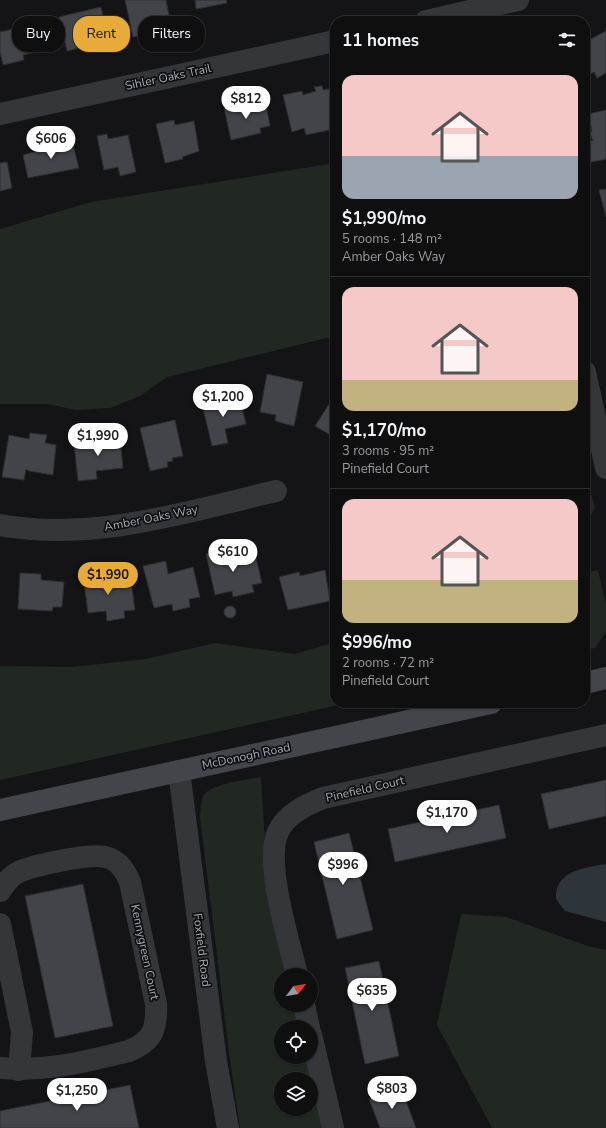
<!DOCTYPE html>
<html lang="en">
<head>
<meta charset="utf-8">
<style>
	body { margin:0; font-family:"Nunito Sans",sans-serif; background:#1d1d1e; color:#f1f3f6; height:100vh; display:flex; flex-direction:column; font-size:15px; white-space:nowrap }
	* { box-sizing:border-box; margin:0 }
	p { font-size:13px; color:#9b9c9f }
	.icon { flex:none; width:22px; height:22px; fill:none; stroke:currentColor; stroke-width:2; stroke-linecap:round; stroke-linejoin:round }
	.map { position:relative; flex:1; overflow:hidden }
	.sheet { position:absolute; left:330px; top:16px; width:260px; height:692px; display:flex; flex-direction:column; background:#0f0f10; border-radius:16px; box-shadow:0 1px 3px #0004,0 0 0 1px #2f2f30 }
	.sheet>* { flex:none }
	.banner { position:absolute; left:12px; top:16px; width:258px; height:36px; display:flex; gap:8px }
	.needle { width:26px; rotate:59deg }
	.buttons { position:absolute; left:274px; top:968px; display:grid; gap:8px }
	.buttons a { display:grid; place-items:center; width:44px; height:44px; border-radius:50%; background:#0f0f10; box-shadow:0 1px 3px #0004,0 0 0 1px #2f2f30; font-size:20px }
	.price { position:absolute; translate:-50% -34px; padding:0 9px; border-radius:14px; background:#fff; color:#222; font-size:13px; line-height:26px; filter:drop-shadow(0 1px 2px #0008) }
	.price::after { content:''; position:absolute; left:50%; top:24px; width:12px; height:9px; margin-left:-6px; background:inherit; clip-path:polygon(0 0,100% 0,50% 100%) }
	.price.current { background:#e8ab3a; color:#111 }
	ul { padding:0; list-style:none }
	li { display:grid; align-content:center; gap:8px; height:212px; padding:0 12px }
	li+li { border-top:1px solid #2f2f30 }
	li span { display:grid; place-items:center; height:124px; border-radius:12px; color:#555 }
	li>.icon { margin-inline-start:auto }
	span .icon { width:72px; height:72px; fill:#fffc; stroke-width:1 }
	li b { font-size:17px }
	h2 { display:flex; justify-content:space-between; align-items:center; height:48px; padding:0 12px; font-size:17px }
	.pill { padding:0 14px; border-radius:16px; background:#0f0f10; box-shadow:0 1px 3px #0004,0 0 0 1px #2f2f30; font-size:14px; line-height:36px }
	.pill.current { background:#e8ab3a; color:#111 }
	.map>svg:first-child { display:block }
</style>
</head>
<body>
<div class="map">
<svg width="606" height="1128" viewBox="0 0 606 1128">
	<rect width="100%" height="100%" fill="#141416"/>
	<!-- green -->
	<g fill="#202821" fill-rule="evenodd">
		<polygon points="335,163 335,336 167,377 140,396 110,408 76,410 47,404 0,404 0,229 91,202"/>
		<polygon points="585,471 595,508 585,526"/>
		<polygon points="598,570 606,604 606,632 595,648 585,650 585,573"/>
		<polygon points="335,642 335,703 348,703 0,780 0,666 72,667 146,659 215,643 295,654"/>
		<path d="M 261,777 L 265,844 L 288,975 L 281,975 L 281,1005 L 295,1005 L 300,1027 L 281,1027 L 281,1057 L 306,1057 L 322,1128 L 240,1128 L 230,1061 L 200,817 C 201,810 200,802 204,795 C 212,783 246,780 261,777 ZM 281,1079 L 311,1079 L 311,1109 L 281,1109 Z"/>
		<polygon points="461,914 506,917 588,946 606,950 606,1128 492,1128 437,1025"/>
	</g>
	<!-- water -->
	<path fill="#2d353b" d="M 606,864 L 606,922 L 565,911 L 556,899 C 556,895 556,889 558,886 C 565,869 590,867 606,864 Z"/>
	<!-- building -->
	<g fill="#434449" stroke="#2e2e32">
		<polygon points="125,0 166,0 169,15 147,20 150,33 133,37"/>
		<polygon points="195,0 226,0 227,3 196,9"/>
		<polygon points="101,7 107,35 86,40 88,46 67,51 59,17"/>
		<polygon points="27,26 28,28 38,26 44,50 23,55 24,60 3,65 0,52 0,32"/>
		<polygon points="606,31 606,73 597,78 594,72 585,77 585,42"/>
		<polygon points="322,86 323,90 334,88 335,121 332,121 334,129 306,135 304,128 292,132 283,95 302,91 303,95 316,91 314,87"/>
		<polygon points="244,103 245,108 266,105 270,126 260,128 261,133 231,140 224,108"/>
		<polygon points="606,110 606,159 587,163 585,142 594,140 592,139 590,132 592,131 588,114"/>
		<polygon points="174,120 175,125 194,121 199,151 182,157 183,159 165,163 156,124"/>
		<polygon points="107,134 108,139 128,135 136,172 120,176 118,167 104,170 97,136"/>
		<polygon points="72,141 79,168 28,178 23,155"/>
		<polygon points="7,162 12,188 0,191 0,163"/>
		<polygon points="606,189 606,217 599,190"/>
		<polygon points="267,374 303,382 294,426 275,421 276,415 260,412"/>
		<polygon points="239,395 246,424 225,429 228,443 212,446 202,404"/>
		<polygon points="335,395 335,431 332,436 315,426"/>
		<polygon points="175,420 183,456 172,458 173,461 167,462 168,467 150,471 140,428"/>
		<polygon points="30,433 47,435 45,443 56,445 53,475 29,471 26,469 24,480 2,477 9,435 29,439"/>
		<polygon points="106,434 107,440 120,439 123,468 96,471 97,479 78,481 74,444 91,443 91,436"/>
		<polygon points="335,543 335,557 329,552"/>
		<polygon points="227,549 229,560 230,558 240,556 240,558 255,554 262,583 252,585 254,592 233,597 232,591 215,595 206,554"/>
		<polygon points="166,561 168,574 193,567 200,597 189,599 190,607 173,611 172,604 154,608 143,566"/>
		<polygon points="325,570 330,601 288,610 279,577 299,572 300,576"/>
		<polygon points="104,572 106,583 131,580 135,610 124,611 125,618 107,621 106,611 88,613 83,574"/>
		<polygon points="20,573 41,574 41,580 64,582 62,607 53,607 52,611 18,609"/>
		<circle cx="230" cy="612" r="6"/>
		<polygon points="606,780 606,816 549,829 541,794"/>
		<polygon points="499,805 506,838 395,862 388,829"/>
		<polygon points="349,833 373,930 337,939 314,842"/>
		<polygon points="83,884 113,1026 55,1038 25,896"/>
		<polygon points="379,961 399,1056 365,1064 345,968"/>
		<polygon points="130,1085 139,1128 0,1128 0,1111"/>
		<polygon points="401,1087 416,1128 380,1128 369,1099"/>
	</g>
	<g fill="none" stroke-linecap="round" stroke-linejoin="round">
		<!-- minor -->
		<g stroke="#35363a" stroke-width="22">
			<polyline points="426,21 518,0"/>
			<polyline points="0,114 335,41"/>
			<polyline points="585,372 606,468"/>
			<path d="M 0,525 C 93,542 186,512 276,491"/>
			<polyline points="179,771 216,1061 228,1128"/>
			<path d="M 0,891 C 5,884 9,877 17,873 C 29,866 90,853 105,857 C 118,859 125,870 130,882 L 156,1004 C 157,1029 153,1041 129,1051 C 83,1062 48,1072 0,1068"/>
			<polyline points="0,924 22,1032 19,1070"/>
			<path d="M 297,975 C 289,941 264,862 278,832 C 286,814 306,805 323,798 L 606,735"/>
			<polyline points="304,1005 309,1027"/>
			<polyline points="311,1034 333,1128"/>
		</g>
		<!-- secondary -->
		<g stroke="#43454a" stroke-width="22">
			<polyline points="585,683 606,678"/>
			<polyline points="0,810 491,703"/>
		</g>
	</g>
	<g text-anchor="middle" stroke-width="3.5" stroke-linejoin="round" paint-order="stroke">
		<!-- street labels -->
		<g font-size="12" fill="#a6abb5" stroke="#0f0f11">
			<text transform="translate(168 77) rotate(-12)" y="4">Sihler Oaks Trail</text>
			<text transform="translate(151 518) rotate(-11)" y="4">Amber Oaks Way</text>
			<text transform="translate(246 756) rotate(-12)" y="4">McDonogh Road</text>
			<text transform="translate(365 789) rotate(-13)" y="4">Pinefield Court</text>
			<text transform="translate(202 950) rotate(83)" y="4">Foxfield Road</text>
			<text transform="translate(145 952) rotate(78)" y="4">Kennygreen Court</text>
		</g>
	</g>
</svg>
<div class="buttons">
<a><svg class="needle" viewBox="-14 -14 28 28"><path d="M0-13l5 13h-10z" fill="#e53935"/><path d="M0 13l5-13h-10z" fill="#9b9c9f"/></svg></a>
<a><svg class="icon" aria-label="locate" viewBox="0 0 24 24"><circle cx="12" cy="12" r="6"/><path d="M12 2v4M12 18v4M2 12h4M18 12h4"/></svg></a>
<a><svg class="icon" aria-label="layers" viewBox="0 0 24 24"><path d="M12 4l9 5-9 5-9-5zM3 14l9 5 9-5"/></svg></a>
</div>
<b class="price" style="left:246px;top:120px">$812</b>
<b class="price" style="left:51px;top:160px">$606</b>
<b class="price" style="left:223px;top:418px">$1,200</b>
<b class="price" style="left:98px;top:457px">$1,990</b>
<b class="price" style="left:233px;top:573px">$610</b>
<b class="price current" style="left:108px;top:596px">$1,990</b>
<b class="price" style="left:447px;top:834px">$1,170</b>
<b class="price" style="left:343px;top:886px">$996</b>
<b class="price" style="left:372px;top:1012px">$635</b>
<b class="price" style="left:392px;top:1110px">$803</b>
<b class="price" style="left:77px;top:1112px">$1,250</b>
<div class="banner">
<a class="pill">Buy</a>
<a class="pill current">Rent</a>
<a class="pill">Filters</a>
</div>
<section class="sheet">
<h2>11 homes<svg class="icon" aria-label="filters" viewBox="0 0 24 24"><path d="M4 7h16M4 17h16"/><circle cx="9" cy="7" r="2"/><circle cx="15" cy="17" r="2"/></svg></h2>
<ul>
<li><span style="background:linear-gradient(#f6c9c9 65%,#9aa5b1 0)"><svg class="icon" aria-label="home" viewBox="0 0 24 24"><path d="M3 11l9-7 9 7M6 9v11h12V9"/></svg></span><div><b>$1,990/mo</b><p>5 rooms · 148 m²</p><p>Amber Oaks Way</p></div></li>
<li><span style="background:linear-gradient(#f6c9c9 75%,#c2b280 0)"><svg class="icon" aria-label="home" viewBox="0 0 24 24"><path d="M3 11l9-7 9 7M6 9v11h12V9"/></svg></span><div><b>$1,170/mo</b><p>3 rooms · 95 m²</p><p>Pinefield Court</p></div></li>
<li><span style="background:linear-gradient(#f6c9c9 65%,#c2b280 0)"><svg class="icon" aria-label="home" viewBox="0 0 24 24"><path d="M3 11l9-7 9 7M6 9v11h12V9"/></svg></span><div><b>$996/mo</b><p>2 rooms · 72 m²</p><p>Pinefield Court</p></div></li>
</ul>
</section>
</div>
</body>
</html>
